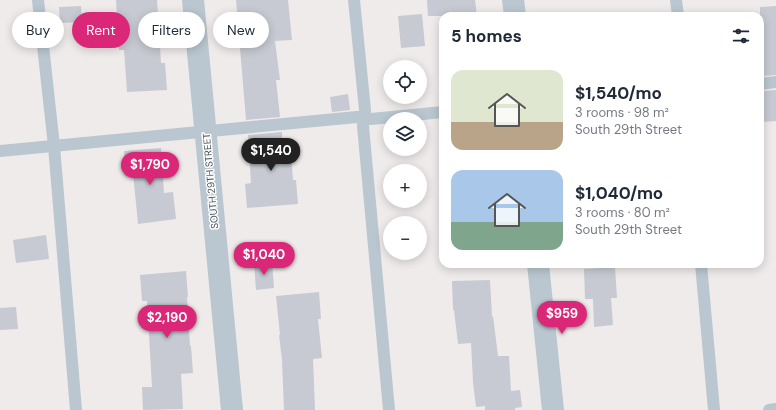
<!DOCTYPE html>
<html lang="en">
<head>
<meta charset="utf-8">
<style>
	body { margin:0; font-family:"DM Sans",sans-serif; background:#f2f2f3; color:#1f2937; height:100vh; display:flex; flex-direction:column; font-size:15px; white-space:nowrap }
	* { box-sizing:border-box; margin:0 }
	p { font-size:13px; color:#747a83 }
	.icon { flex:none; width:22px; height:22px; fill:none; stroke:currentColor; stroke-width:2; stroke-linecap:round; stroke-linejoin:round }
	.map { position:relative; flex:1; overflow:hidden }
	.sheet { position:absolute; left:439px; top:12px; width:325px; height:256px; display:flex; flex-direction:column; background:#fff; border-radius:12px; box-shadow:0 2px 10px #0003 }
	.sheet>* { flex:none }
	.guide { position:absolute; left:12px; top:12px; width:367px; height:36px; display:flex; gap:8px }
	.controls { position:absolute; left:383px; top:60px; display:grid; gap:8px }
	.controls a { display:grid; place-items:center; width:44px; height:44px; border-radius:50%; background:#fff; box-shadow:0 2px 10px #0003; font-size:20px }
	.price { position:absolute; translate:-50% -34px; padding:0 9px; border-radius:14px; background:#db2777; color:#fff; font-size:13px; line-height:26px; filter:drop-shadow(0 1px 2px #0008) }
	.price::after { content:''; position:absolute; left:50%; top:24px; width:12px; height:9px; margin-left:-6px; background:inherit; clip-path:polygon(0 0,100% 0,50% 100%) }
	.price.active { background:#222; color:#fff }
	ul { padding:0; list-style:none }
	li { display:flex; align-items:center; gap:12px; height:100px; padding:0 12px }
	li span { display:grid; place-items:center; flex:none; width:112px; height:80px; border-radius:12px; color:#555 }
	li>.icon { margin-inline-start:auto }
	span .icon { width:48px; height:48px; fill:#fffc; stroke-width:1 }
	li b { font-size:17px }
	h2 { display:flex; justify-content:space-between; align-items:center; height:48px; padding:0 12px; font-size:17px }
	.tag { padding:0 14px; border-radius:18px; background:#fff; box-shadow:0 2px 10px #0003; font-size:14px; line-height:36px }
	.tag.active { background:#db2777; color:#fff }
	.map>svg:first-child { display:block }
</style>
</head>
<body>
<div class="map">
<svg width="776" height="410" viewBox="0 0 776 410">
	<rect width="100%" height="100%" fill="#efebeb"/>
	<!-- building -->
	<g fill="#c7cad2">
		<polygon points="116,0 157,0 161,63 165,63 167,90 127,92 124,50 119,50"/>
		<polygon points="236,0 288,0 292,40 275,41 280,80 276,80 280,117 246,120"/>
		<polygon points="427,0 475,0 477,16 428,16"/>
		<polygon points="81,6 82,22 60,23 59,7"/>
		<polygon points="776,6 776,75 760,76 760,7"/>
		<polygon points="422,14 425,46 401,48 398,16"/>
		<polygon points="776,90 776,121 760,122 760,91"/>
		<polygon points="348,94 350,110 332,112 330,97"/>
		<polygon points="282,132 282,139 290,138 293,180 296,180 298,204 247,208 245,184 251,183 248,135"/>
		<polygon points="161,148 164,193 173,192 176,219 138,224 133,173 126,174 124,151"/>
		<polygon points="46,235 49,259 16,263 13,240"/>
		<polygon points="272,261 274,288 256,290 254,263"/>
		<polygon points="615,267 617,298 611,298 613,325 594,327 593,299 585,299 584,269"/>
		<polygon points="186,271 188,297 187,297 190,346 191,346 193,373 181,374 183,409 143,410 142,387 152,387 147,301 142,301 140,275"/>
		<polygon points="490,280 492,317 493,316 498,356 509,356 511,391 520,390 522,407 515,408 515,410 485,410 485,406 476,407 473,382 471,343 458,344 454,310 453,310 452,281"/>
		<polygon points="319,292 321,319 318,319 322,358 313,359 315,410 284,410 282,360 279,335 280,335 276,296"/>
		<polygon points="16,307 18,329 0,330 0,308"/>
	</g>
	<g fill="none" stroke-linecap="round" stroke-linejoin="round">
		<!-- lane -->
		<g stroke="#bac7d0" stroke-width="12">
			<polyline points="38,0 54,146 76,410"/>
			<polyline points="354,0 365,110 363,126 389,410"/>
			<polyline points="676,0 678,16"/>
			<polyline points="760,84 776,82"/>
			<polyline points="0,151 357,117 371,119 443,112"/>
			<polyline points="701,264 714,410"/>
			<polyline points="769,410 776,409"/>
		</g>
		<!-- street -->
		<g stroke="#bac7d0" stroke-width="22">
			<polyline points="193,0 232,410"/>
			<polyline points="513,0 515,16"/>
			<polyline points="538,264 553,410"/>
		</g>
	</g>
	<g text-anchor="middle" stroke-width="3" stroke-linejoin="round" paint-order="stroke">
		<!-- street labels -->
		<g font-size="10" fill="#42505b" stroke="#fff">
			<text transform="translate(210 181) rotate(-95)" y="4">SOUTH 29TH STREET</text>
		</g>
	</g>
</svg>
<div class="controls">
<a><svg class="icon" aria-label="locate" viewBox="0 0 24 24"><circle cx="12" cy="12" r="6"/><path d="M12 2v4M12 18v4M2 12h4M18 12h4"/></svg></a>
<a><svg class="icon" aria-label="layers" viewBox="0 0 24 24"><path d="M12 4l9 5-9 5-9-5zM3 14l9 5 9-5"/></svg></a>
<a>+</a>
<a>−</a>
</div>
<b class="price active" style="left:271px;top:172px">$1,540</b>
<b class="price" style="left:150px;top:186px">$1,790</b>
<b class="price" style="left:264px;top:276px">$1,040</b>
<b class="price" style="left:562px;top:335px">$959</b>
<b class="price" style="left:167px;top:339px">$2,190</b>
<div class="guide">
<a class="tag">Buy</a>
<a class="tag active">Rent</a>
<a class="tag">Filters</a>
<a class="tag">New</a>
</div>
<section class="sheet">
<h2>5 homes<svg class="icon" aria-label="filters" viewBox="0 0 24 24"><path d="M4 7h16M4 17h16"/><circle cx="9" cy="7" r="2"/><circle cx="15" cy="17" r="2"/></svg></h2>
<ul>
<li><span style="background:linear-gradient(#dfe7d0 65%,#b9a48a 0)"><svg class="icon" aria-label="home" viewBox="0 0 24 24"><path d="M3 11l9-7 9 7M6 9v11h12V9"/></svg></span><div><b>$1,540/mo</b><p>3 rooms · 98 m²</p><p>South 29th Street</p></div></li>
<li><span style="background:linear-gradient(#a9c7e8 65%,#7fa58c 0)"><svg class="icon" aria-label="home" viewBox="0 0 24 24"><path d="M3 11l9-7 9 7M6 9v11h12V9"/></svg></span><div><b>$1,040/mo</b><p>3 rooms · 80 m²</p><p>South 29th Street</p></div></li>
</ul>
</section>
</div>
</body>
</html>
